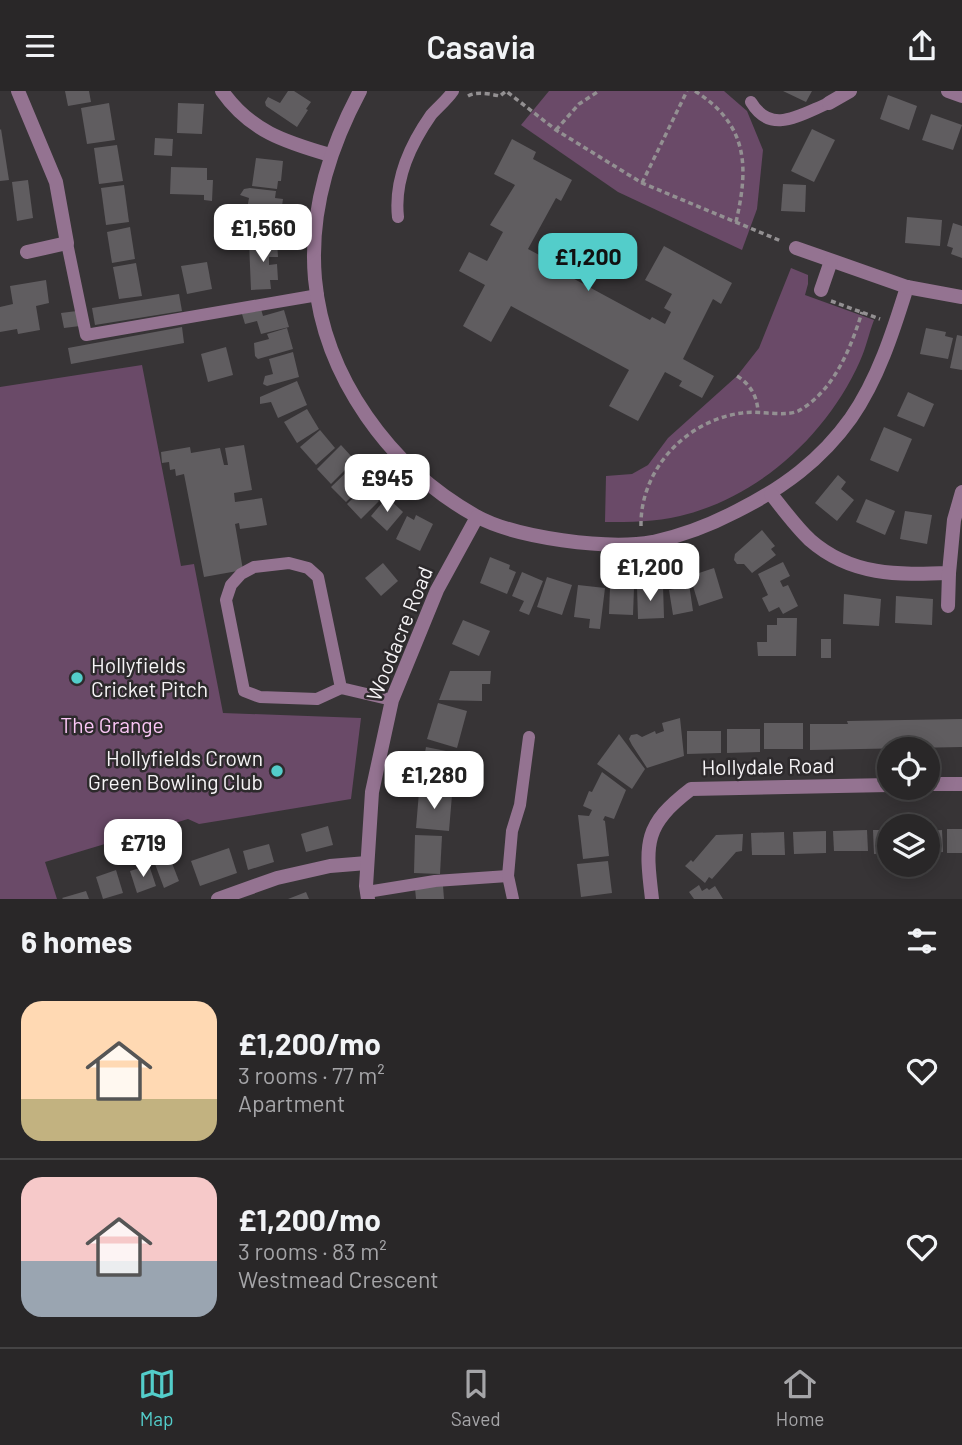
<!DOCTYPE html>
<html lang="en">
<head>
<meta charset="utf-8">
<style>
	body { margin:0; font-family:Barlow,sans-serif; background:#312f30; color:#f1f3f6; height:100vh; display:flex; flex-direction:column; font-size:26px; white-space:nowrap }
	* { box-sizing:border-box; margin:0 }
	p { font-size:23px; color:#a5a5a8 }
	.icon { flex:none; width:38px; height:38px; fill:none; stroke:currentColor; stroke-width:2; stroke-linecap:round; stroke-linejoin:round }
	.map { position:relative; height:808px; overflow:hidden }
	.sheet { display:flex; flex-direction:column; background:#292728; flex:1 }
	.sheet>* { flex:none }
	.tools { position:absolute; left:877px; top:646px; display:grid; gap:14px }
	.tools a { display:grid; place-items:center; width:63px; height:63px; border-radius:50%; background:#292728; box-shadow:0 4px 18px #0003,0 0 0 2px #454445; font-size:35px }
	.price { position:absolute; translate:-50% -60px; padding:0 16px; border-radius:14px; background:#fff; color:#222; font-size:23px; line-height:46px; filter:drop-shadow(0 2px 4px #0008) }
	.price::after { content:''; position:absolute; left:50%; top:42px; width:21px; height:16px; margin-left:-10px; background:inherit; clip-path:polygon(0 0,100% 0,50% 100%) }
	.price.current { background:#53cdca; color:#111 }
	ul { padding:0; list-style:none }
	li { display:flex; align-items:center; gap:21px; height:175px; padding:0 21px }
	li+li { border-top:2px solid #454445 }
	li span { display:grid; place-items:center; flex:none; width:196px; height:140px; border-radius:21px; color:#555 }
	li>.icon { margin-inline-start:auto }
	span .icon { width:84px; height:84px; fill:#fffc; stroke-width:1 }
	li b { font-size:30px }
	h2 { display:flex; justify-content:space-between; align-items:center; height:84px; padding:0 21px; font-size:30px }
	header { display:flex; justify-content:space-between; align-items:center; height:91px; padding:0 21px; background:#292728; font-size:32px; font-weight:600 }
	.tab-bar { display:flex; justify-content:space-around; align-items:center; height:98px; border-top:2px solid #454445; background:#292728; font-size:19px; color:#a5a5a8 }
	.tab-bar a { display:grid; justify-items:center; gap:4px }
	.tab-bar .current { color:#53cdca }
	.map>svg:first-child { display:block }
</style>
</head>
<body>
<header><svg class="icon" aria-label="menu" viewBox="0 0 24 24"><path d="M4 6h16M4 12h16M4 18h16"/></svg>Casavia<svg class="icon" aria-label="share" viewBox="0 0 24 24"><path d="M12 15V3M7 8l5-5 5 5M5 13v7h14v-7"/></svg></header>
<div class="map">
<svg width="962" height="808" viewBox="0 0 962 808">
	<rect width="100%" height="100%" fill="#373436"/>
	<!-- green -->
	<g fill="#6a4a68">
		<polygon points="549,0 724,0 747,20 763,59 757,118 742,159 618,101 521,34"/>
		<path d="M 791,177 L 808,184 L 808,193 L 805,204 L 874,229 C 869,242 866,257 860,270 C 827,344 759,406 680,425 C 655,431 631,431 605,431 L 606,385 L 632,383 L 648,374 L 668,347 L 737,285 L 759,257 Z"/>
		<polygon points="142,274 181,475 194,473 223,622 361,627 351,708 199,733 188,728 45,771 57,808 0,808 0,296"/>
	</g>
	<!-- building -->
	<g fill="#605d60">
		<polygon points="65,0 89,0 91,11 68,15"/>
		<polygon points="288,0 294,0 311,11 306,18 308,19 297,36 266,15 265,11 268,6 280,12"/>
		<polygon points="783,0 812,0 806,11"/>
		<polygon points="888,4 917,15 909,39 880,28"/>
		<polygon points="109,12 115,49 87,53 81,17"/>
		<polygon points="178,12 204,13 202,43 177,42"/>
		<polygon points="931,23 962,34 953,59 922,49"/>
		<polygon points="1,38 9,89 0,90 0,39"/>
		<polygon points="812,38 835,49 814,91 791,80"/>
		<polygon points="155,47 173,48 172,65 154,64"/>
		<polygon points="512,48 536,61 533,68 572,89 561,110 556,107 528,158 543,166 541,170 650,229 652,226 665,233 671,221 664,217 672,203 645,189 664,155 732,192 721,213 713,208 683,268 714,285 702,307 679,295 682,290 665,281 638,330 609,315 629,279 511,215 491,251 463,235 485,194 459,180 469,161 487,170 503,141 490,134 515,94 494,83"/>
		<polygon points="117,54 123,90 99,93 94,57"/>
		<polygon points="256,67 283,70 281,90 278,90 277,98 252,95"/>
		<polygon points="171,76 207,77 207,89 213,89 212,110 204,109 204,104 170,103"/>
		<polygon points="28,89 33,127 17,130 12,91"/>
		<polygon points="783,93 806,94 805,121 781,120"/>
		<polygon points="124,94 129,131 106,134 101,97"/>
		<polygon points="250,97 276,100 275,107 283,108 281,122 247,118 249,107 240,104 244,98"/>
		<polygon points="253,121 280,123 277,147 250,145"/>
		<polygon points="907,126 942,129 940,155 905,152"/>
		<polygon points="953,132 962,135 962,167 951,163 953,157 947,155"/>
		<polygon points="130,136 135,168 112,172 107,141"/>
		<polygon points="277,150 278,166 269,166 269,174 277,173 278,189 270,189 271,198 251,199 249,151"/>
		<polygon points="207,171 212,198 187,203 181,175"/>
		<polygon points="136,172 142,205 119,208 113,176"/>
		<polygon points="46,189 49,212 36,215 40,239 18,243 17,238 0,241 0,216 13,213 10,195"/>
		<polygon points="179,203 182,220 95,234 92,217"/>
		<polygon points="261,218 263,225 284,219 289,236 261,243 257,230 245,233 242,223"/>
		<polygon points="77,220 80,235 64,237 61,222"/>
		<polygon points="182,236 184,252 71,273 68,257"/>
		<polygon points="287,237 293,258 258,268 255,265 254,252 269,248 267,243"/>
		<polygon points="926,237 946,241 945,245 953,247 948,268 920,263"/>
		<polygon points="957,244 962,245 962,279 950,277"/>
		<polygon points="226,256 233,284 208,291 201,263"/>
		<polygon points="293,261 299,286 267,295 263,293 265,285 273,283 269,268"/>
		<polygon points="297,290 307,314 278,327 271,311 260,313 260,306"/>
		<polygon points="908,301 934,313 924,336 897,325"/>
		<polygon points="307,318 319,338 297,352 284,331"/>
		<polygon points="884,336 912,348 898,381 870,369"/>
		<polygon points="320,339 335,357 316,374 300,356"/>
		<polygon points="244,354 252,399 234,402 235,411 262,407 267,434 240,438 239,432 235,433 243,479 204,486 184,383 176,385 175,378 170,379 169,371 162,372 161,361 190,356 191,362 220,357 224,374 228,374 225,357"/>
		<polygon points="341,354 351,365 345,371 349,375 331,393 317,378"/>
		<polygon points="356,372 367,384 361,390 364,394 346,411 331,396"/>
		<polygon points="838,384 846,391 841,398 854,409 837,430 815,412"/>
		<polygon points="371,389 382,400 376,406 379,410 361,428 347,413"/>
		<polygon points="387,406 403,421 387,440 371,425"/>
		<polygon points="866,408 895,420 885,444 856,431"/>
		<polygon points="905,420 932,424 927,453 900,448"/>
		<polygon points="416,424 433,433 420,460 396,448 407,425 414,429"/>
		<polygon points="762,439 775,455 771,458 776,464 752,482 744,473 737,473 734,469 735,463"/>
		<polygon points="490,466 510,474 509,478 516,481 507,503 480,492"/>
		<polygon points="783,471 790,485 780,490 783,496 788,494 798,515 783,523 779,516 769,521 762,507 768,504 758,483"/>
		<polygon points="383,472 398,490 381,505 365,487"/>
		<polygon points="714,477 723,507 699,515 690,485"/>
		<polygon points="522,481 543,490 529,524 519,520 524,510 512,505"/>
		<polygon points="547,486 572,494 562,524 537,516"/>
		<polygon points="688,486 693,520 673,524 669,499 674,498 672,488"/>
		<polygon points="578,494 605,497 600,538 589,537 590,528 574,526"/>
		<polygon points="663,495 664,527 638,528 637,496"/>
		<polygon points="610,496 634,497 633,524 609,523"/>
		<polygon points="844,503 881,508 879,535 843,533"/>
		<polygon points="896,505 933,508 932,534 895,532"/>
		<polygon points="777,527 797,527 796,565 758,565 757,551 767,551 767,534 777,534"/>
		<polygon points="463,529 490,540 479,565 452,553"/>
		<rect x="821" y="548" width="10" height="19"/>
		<polygon points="450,580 491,580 490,593 482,593 482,610 439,609"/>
		<polygon points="438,612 467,620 457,657 427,648"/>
		<polygon points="680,627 684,665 647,677 632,654 629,648 631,644 637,643 642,646 655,640 656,643 664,640 662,632"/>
		<polygon points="962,628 962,656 810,659 810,633 848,633 847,630"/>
		<rect x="764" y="632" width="39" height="26"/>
		<polygon points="727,638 760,638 760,661 727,662"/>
		<polygon points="687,640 721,640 721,662 687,663"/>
		<polygon points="619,643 645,678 632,698 597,673"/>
		<polygon points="426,656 456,662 449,699 419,693"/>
		<polygon points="602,681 626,699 614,728 605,725 603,729 605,730 609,765 583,768 578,724 589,725 592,719 583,715 589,700 592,701"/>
		<polygon points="419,701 452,704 449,740 416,737"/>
		<polygon points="328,735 333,754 306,761 301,743"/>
		<rect x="947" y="738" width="15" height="24"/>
		<polygon points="867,739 868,760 834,760 833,740"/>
		<polygon points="873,739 889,739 889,762 874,763"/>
		<polygon points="942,739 943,761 928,762 928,740"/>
		<polygon points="826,740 826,762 794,763 793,741"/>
		<polygon points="784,741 785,764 752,764 751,742"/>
		<polygon points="743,743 742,760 736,761 712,788 709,786 705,792 685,775 691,769 693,771 716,744"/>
		<polygon points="415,744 442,745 440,783 414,782"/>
		<polygon points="269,753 274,771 248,779 243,760"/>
		<polygon points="229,757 237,782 200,795 191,770"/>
		<polygon points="170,767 179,790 164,797 155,773"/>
		<polygon points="608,770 612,802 581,806 577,773"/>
		<polygon points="149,774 156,795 137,802 130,780"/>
		<polygon points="116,779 123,802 103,808 96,786"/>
		<polygon points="699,794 702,800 707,797 709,799 715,795 723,808 694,808 689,801"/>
		<polygon points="443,795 444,808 416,808 415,797"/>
		<polygon points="86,800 89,808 63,808 62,807"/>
		<polygon points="306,801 309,808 288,808"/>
	</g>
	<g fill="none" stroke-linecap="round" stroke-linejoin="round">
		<!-- path -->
		<g stroke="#939092" stroke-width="3.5" stroke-dasharray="5 3.5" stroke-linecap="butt">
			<path d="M 695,0 C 748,34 749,75 736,131"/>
			<path d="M 468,5 C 477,0 490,3 500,5 L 506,0 L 556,39 L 642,92 L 781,150"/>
			<polyline points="556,39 579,13 599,0"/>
			<polyline points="642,92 687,0"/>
			<polyline points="831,210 880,228"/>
			<path d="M 737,285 C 750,293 757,305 758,320"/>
			<path d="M 641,435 C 640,378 687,329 742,322 C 759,319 787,327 800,319 C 834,299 851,257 862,221"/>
		</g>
		<!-- lane -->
		<g stroke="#947391" stroke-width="12">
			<path d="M 751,11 C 771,45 801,23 829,12"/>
			<path d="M 398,126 C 394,90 410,54 431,24 C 438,16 447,9 453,0"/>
			<polyline points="67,152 86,244 318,204"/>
			<polyline points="341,597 318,486 308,477 289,472 254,476 241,483 231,494 226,509 244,600 260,606 317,608 341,597 392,609"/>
			<polyline points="367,801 435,790 508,785"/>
			<polyline points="513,808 508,785 512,740 520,714 529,646"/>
		</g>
		<!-- street -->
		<g stroke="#947391" stroke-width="14">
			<polyline points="18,0 56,91 67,152 27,161"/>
			<path d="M 222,0 C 250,40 285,51 330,64"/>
			<path d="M 360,0 C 329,58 309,121 315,188 C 324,286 390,377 476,425 C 516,447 607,459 653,451 C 681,445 712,433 737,420 C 783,397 821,369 851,327 C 878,288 893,241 907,196"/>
			<polyline points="948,0 962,5"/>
			<polyline points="829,12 850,0"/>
			<polyline points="796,157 907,196 962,206"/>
			<polyline points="821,199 831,170"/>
			<path d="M 771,403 C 783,418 796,436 810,449 C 851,485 898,484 949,482 L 954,429 L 962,401"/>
			<polyline points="948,515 949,482"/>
			<polyline points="928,693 962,693"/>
			<polyline points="218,808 277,787 330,775 367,772"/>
			<polyline points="368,808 366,795 372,701 392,609 437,499 477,426"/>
			<path d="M 652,808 C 645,751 644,734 691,698 L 889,694"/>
		</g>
	</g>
	<!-- markers -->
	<g fill="#53cdca" stroke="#2d2a2c" stroke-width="2.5">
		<circle cx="77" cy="587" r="7"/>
		<circle cx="277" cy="680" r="7"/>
	</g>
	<g text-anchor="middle" stroke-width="5" stroke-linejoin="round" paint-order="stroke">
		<!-- street labels -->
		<g font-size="21" fill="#f6f4f6" stroke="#2d2a2c">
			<text transform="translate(400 543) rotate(-68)" y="7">Woodacre Road</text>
			<text transform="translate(768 676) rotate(-1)" y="7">Hollydale Road</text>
		</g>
		<!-- poi labels -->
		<g font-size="21" fill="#f6f4f6" stroke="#2d2a2c" text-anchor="start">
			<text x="91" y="582">Hollyfields<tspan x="91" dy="24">Cricket Pitch</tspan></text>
			<text x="263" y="675" text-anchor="end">Hollyfields Crown<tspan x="263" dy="24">Green Bowling Club</tspan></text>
		</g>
		<!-- park labels -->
		<g font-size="21" fill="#fac6f5" stroke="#2d2a2c">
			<text x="112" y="642">The Grange</text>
		</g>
	</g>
</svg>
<div class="tools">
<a><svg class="icon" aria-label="locate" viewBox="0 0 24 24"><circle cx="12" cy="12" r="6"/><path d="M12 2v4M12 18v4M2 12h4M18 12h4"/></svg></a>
<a><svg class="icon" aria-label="layers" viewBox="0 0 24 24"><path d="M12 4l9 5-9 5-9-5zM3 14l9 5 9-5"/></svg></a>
</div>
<b class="price" style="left:263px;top:173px">£1,560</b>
<b class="price current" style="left:588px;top:202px">£1,200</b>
<b class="price" style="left:387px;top:423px">£945</b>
<b class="price" style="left:650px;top:512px">£1,200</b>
<b class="price" style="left:434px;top:720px">£1,280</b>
<b class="price" style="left:143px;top:788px">£719</b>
</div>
<section class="sheet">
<h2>6 homes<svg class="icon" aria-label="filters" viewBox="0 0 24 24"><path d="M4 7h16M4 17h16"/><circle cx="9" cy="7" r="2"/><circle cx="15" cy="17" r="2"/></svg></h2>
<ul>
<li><span style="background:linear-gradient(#ffd9b3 70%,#c2b280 0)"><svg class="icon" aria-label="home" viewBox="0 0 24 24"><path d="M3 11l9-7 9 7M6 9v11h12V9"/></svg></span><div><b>£1,200/mo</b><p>3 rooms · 77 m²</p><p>Apartment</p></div><svg class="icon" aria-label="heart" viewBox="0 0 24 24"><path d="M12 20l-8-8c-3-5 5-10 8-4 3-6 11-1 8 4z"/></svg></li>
<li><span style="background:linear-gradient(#f6c9c9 60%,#9aa5b1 0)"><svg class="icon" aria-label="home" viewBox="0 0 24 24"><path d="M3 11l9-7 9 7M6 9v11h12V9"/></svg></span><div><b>£1,200/mo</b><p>3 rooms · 83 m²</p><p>Westmead Crescent</p></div><svg class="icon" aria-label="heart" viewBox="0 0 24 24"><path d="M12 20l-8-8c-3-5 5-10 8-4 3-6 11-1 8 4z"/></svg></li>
</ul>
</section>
<nav class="tab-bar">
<a class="current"><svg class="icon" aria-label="map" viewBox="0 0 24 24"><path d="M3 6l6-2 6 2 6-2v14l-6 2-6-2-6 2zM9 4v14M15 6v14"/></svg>Map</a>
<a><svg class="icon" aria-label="saved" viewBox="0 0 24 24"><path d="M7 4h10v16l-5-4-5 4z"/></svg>Saved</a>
<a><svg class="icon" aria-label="home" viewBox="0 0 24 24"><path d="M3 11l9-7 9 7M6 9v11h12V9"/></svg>Home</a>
</nav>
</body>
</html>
